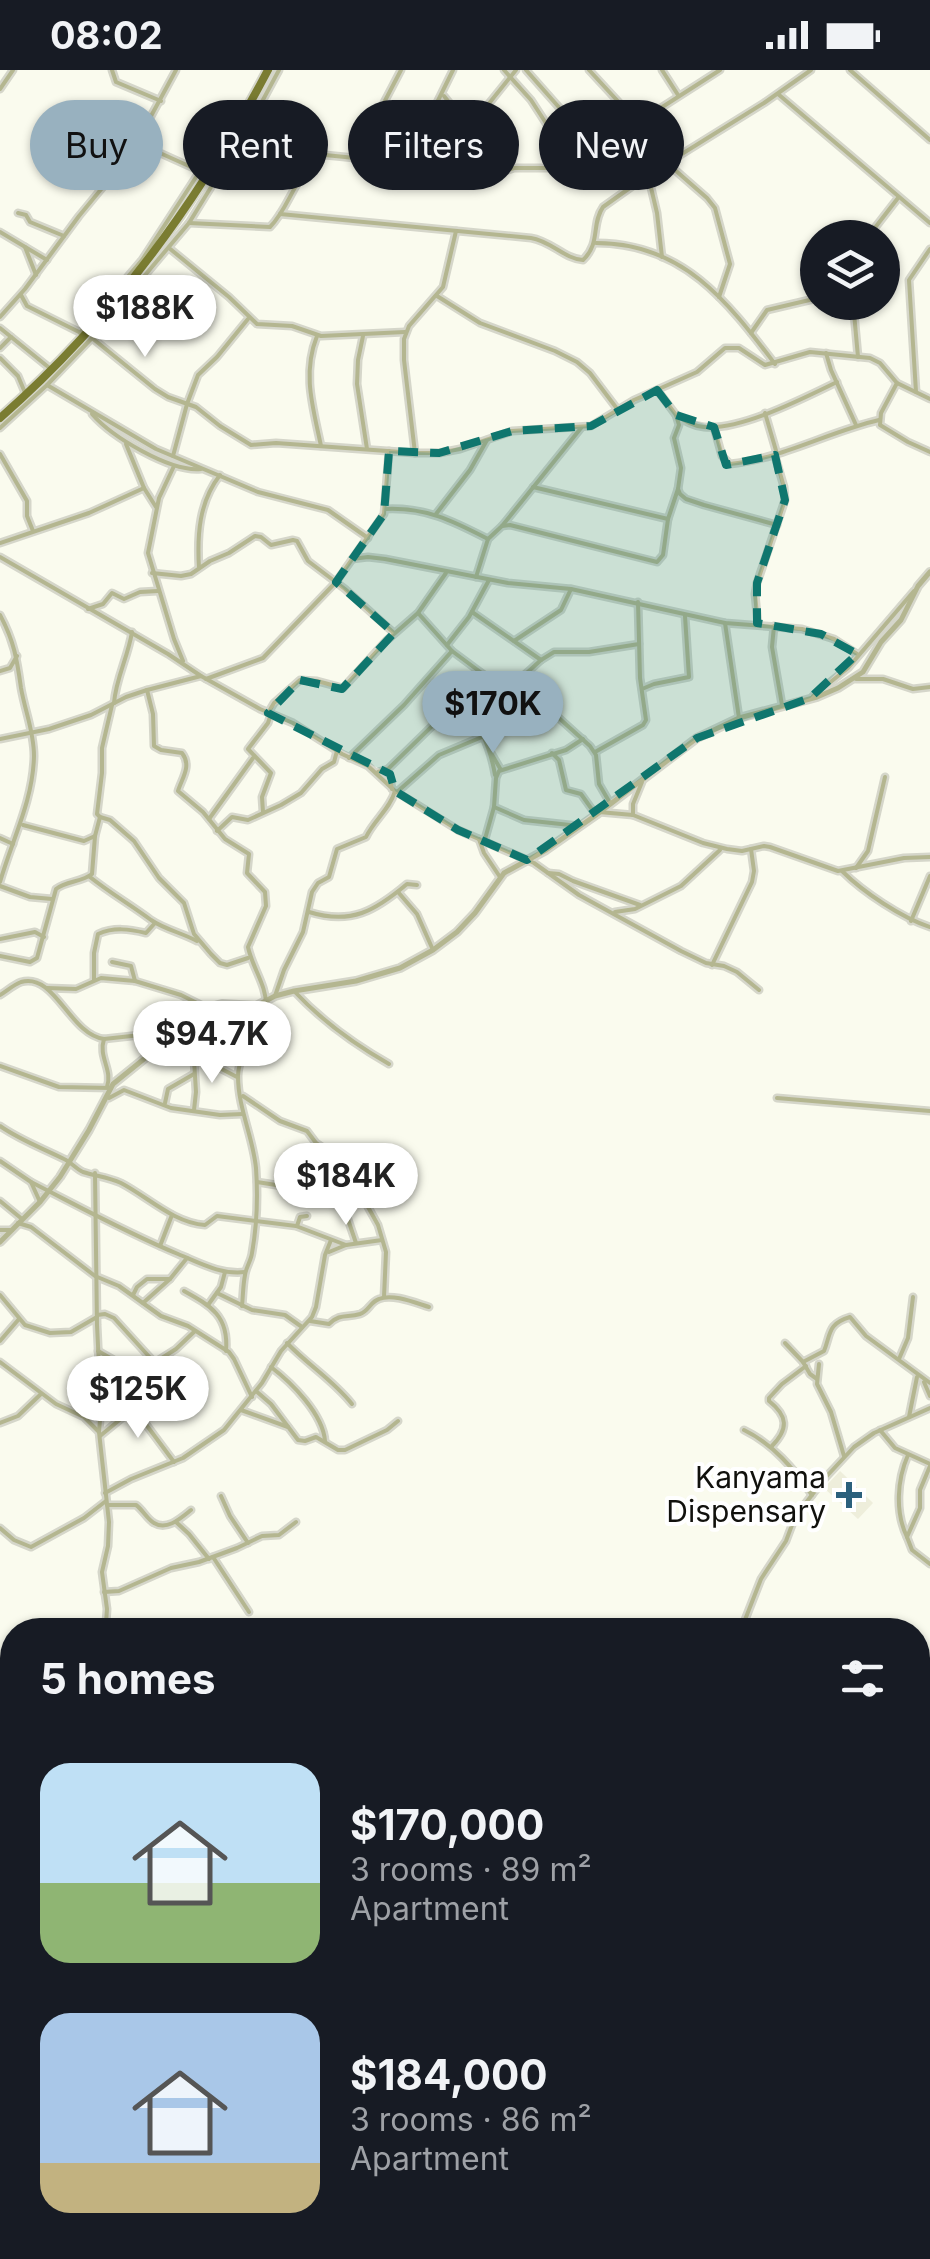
<!DOCTYPE html>
<html lang="en">
<head>
<meta charset="utf-8">
<style>
	body { margin:0; font-family:Inter,sans-serif; background:#242831; color:#f1f3f6; height:100vh; display:flex; flex-direction:column; font-size:38px; white-space:nowrap }
	* { box-sizing:border-box; margin:0 }
	p { font-size:32px; color:#9ea1a6 }
	.icon { flex:none; width:55px; height:55px; fill:none; stroke:currentColor; stroke-width:2; stroke-linecap:round; stroke-linejoin:round }
	.map { position:relative; flex:1; overflow:hidden }
	.sheet { position:absolute; left:0px; top:1548px; width:930px; height:642px; display:flex; flex-direction:column; background:#171b24; border-radius:40px 40px 0 0; box-shadow:0 2px 8px #0004 }
	.sheet>* { flex:none }
	.banner { position:absolute; left:30px; top:30px; width:870px; height:90px; display:flex; gap:20px }
	.tools { position:absolute; left:800px; top:150px; display:grid; gap:20px }
	.tools a { display:grid; place-items:center; width:100px; height:100px; border-radius:50%; background:#171b24; box-shadow:0 2px 8px #0004; font-size:50px }
	.price { position:absolute; translate:-50% -85px; padding:0 22px; border-radius:35px; background:#fff; color:#222; font-size:32px; line-height:65px; filter:drop-shadow(0 2px 5px #0008) }
	.price::after { content:''; position:absolute; left:50%; top:60px; width:30px; height:22px; margin-left:-15px; background:inherit; clip-path:polygon(0 0,100% 0,50% 100%) }
	.price.selected { background:#98b1bf; color:#111 }
	ul { padding:0; list-style:none }
	li { display:flex; align-items:center; gap:30px; height:250px; padding:0 40px }
	li span { display:grid; place-items:center; flex:none; width:280px; height:200px; border-radius:30px; color:#555 }
	li>.icon { margin-inline-start:auto }
	span .icon { width:120px; height:120px; fill:#fffc; stroke-width:1 }
	li b { font-size:42px }
	h2 { display:flex; justify-content:space-between; align-items:center; height:120px; padding:0 40px; font-size:42px }
	.pill { padding:0 35px; border-radius:45px; background:#171b24; box-shadow:0 2px 8px #0004; font-size:35px; line-height:90px }
	.pill.selected { background:#98b1bf; color:#111 }
	.status { display:flex; justify-content:space-between; align-items:center; height:70px; padding:0 50px; background:#171b24; direction:ltr }
	.status svg { height:28px; fill:currentColor }
	.map>svg:first-child { display:block }
</style>
</head>
<body>
<div class="status"><b>08:02</b><svg viewBox="0 0 49 12"><path d="M0 12V9h3v3zM5 12V6h3v6zM10 12V3h3v9zM15 12V0h3v12zM26 1h20v11H26zM47 4h2v5h-2z"/></svg></div>
<div class="map">
<svg width="930" height="2189" viewBox="0 0 930 2189">
	<defs>
		<pattern id="forest-firs" width="22" height="20" patternUnits="userSpaceOnUse" patternTransform="scale(2.5)"><rect width="22" height="20" fill="#d5d893"/><path d="M5 1l3.5 6h-7zM16 11l3.5 6h-7z" fill="#b6b87e"/></pattern>
	</defs>
	<rect width="100%" height="100%" fill="#fafbee"/>
	<!-- built -->
	<polygon fill="#eeeedb" points="840,1401 873,1433 858,1449 824,1418"/>
	<!-- forest -->
	<polygon fill="url(#forest-firs)" points="12,2093 12,2178 100,2178 102,2189 0,2189 0,2104"/>
	<g fill="none" stroke-linecap="round" stroke-linejoin="round">
		<defs>
			<g id="minor">
				<polyline points="112,0 116,12 161,31"/>
				<polyline points="504,0 531,30 553,64"/>
				<polyline points="526,0 579,60 593,82"/>
				<polyline points="589,0 638,53"/>
				<polyline points="662,0 678,25"/>
				<polyline points="850,0 930,70"/>
				<polyline points="0,19 13,0"/>
				<polyline points="778,24 930,153"/>
				<polyline points="444,26 503,100"/>
				<polyline points="470,57 516,0"/>
				<polyline points="135,77 160,83 200,101"/>
				<polyline points="355,88 401,0"/>
				<polyline points="667,93 707,128 715,138 730,194 719,227"/>
				<polyline points="399,94 430,92 463,115 514,98 555,98 578,91 720,0"/>
				<polyline points="648,105 657,143 662,187"/>
				<polyline points="18,143 26,145 30,152 64,166"/>
				<path d="M 280,144 L 531,168 C 551,171 565,189 583,190 C 601,173 591,154 603,137 L 648,105 L 764,33 L 811,0"/>
				<path d="M 189,153 L 270,157 C 291,136 296,99 325,85 L 355,88 L 381,96 L 399,94 L 405,88 L 425,57 L 453,0"/>
				<polyline points="0,162 47,190"/>
				<polyline points="867,168 898,128"/>
				<path d="M 596,173 C 683,173 727,231 775,294"/>
				<polyline points="25,177 36,205"/>
				<polyline points="169,178 229,227 257,254 292,256 321,266 405,262"/>
				<polyline points="21,225 27,236 81,263"/>
				<polyline points="437,226 480,253 555,281 577,292 590,303 618,340"/>
				<polyline points="853,232 858,287"/>
				<polyline points="0,247 25,219 79,146 131,83 176,0"/>
				<polyline points="0,258 52,300"/>
				<polyline points="80,263 142,190 200,101"/>
				<polyline points="751,263 767,240 818,228"/>
				<path d="M 317,266 C 302,304 313,337 321,376"/>
				<polyline points="363,266 358,290 357,314 367,379"/>
				<polyline points="92,268 155,319 168,327 196,337 220,356 251,375 276,373 415,383 439,383 460,379 512,361 591,356 634,330 697,302 725,278 739,278 765,295 810,282 870,288 880,293 897,313 930,329"/>
				<polyline points="0,278 11,267"/>
				<polyline points="826,283 831,300 856,355"/>
				<polyline points="0,288 18,306 26,325"/>
				<polyline points="897,313 881,343 880,355 908,372 930,382"/>
				<polyline points="47,315 156,379 258,422 328,440 368,468"/>
				<polyline points="658,321 676,345 679,355 674,368 681,398 678,419 680,424 686,429 704,435 777,455"/>
				<polyline points="916,322 909,210 930,179"/>
				<polyline points="765,343 777,384"/>
				<path d="M 92,344 C 112,367 170,402 201,399"/>
				<path d="M 676,345 C 685,351 693,356 704,357 C 740,361 804,328 837,312"/>
				<path d="M 714,357 L 722,386 L 730,394 C 781,389 828,362 879,350"/>
				<polyline points="0,358 47,315 92,268 189,153 251,52 279,0"/>
				<polyline points="126,374 144,418 156,437"/>
				<polyline points="415,383 404,290 404,269 409,256 443,217 456,161"/>
				<polyline points="0,384 27,431 27,446 33,461"/>
				<polyline points="173,386 187,334 198,305 217,287 248,249"/>
				<polyline points="174,396 159,428 148,483 174,569 183,591"/>
				<polyline points="533,417 668,449"/>
				<path d="M 385,439 C 426,437 453,451 488,469"/>
				<polyline points="436,444 470,400 487,370"/>
				<polyline points="502,456 581,358"/>
				<polyline points="0,473 89,443 144,418"/>
				<polyline points="0,487 168,584 201,606 260,639 293,653 342,684 368,696 395,721 458,760 534,793 579,825 681,881 706,893 724,896 737,902 759,920"/>
				<polyline points="352,489 368,487 385,489 508,513 571,519 725,553 802,559 834,569 857,584"/>
				<path d="M 199,498 C 197,465 199,432 220,405"/>
				<polyline points="152,503 181,506 191,504 210,491 229,483 255,466 261,467 271,475 293,470 297,471 308,491 345,519 394,563"/>
				<polyline points="476,507 488,469 502,456 510,455 657,492 663,485 668,449 678,419"/>
				<polyline points="88,539 103,534 112,523 124,529 140,522 158,521"/>
				<polyline points="472,542 541,590"/>
				<polyline points="418,543 452,581 487,607"/>
				<path d="M 0,545 C 14,571 17,589 21,618 C 25,641 34,662 34,686 C 33,731 12,770 0,812"/>
				<polyline points="725,553 739,648"/>
				<polyline points="758,555 755,524 757,513 785,430 784,417 775,386"/>
				<polyline points="774,556 772,577 782,635"/>
				<polyline points="514,571 561,540 571,519"/>
				<polyline points="447,575 469,547 489,510"/>
				<polyline points="0,601 10,598 17,586"/>
				<polyline points="206,609 263,588 336,512 384,444 389,381"/>
				<polyline points="856,609 883,609 913,619 930,617"/>
				<polyline points="509,619 541,590 554,582 589,582 639,574"/>
				<polyline points="642,619 654,614 689,607 685,546"/>
				<path d="M 147,620 L 153,644 L 154,676 L 161,680 L 182,683 C 192,696 182,708 178,721 L 203,742 L 225,769 L 249,784 L 247,803 L 265,822 L 266,836 L 248,877 C 252,897 267,916 266,936 C 265,966 239,975 238,1006 C 238,1038 253,1067 256,1098 C 258,1126 257,1155 252,1183 C 251,1191 246,1197 245,1205 C 243,1215 243,1226 242,1236"/>
				<polyline points="813,626 848,598 914,521"/>
				<path d="M 114,633 C 116,608 128,587 132,562"/>
				<path d="M 454,634 C 479,644 491,681 495,705"/>
				<polyline points="112,635 102,678 102,703 97,744 100,747 110,750 134,771 159,808 184,833 194,864 211,884 220,893 227,895 248,888"/>
				<polyline points="268,643 274,633 300,610 317,611 343,618 386,571 418,543 446,503"/>
				<polyline points="0,669 49,659 91,645 126,627 147,620 201,606"/>
				<polyline points="595,682 643,655 646,650 640,608 638,532"/>
				<polyline points="491,683 501,700"/>
				<polyline points="552,683 559,690 566,720 581,724 596,745"/>
				<polyline points="349,688 404,635 452,581"/>
				<polyline points="388,699 392,719"/>
				<polyline points="378,702 388,699 463,626 482,610 491,607 531,632 550,640 590,676 596,685 599,714 610,733"/>
				<polyline points="397,722 439,685 482,667"/>
				<polyline points="494,737 524,750 579,756"/>
				<polyline points="263,742 262,727 271,703 248,679 268,653 271,644"/>
				<polyline points="599,742 633,745 703,773 727,779 742,781 764,776 770,777 838,801 904,788 930,787"/>
				<polyline points="633,745 633,734 642,712"/>
				<polyline points="209,749 253,688"/>
				<polyline points="23,755 84,771 95,766"/>
				<polyline points="217,761 232,747 248,750 281,735 301,723 322,699 334,692 337,681"/>
				<polyline points="0,768 13,774"/>
				<polyline points="479,769 484,783 500,807"/>
				<polyline points="485,769 494,737 496,708 499,701 566,680 583,669"/>
				<polyline points="856,798 868,781 885,707"/>
				<path d="M 842,801 C 863,822 902,848 930,857"/>
				<polyline points="548,803 559,804 573,811 640,835"/>
				<path d="M 90,807 C 110,823 131,835 151,850 C 164,859 182,863 197,871"/>
				<polyline points="0,816 30,827 52,829"/>
				<polyline points="398,822 417,844 433,880"/>
				<path d="M 309,842 C 351,855 375,841 407,814 L 417,815"/>
				<polyline points="615,842 635,839 681,816 720,780"/>
				<polyline points="911,851 930,806"/>
				<polyline points="0,869 35,862 44,867"/>
				<path d="M 0,886 L 30,892 L 37,888 L 56,819 C 66,811 82,812 92,804 L 95,766 L 100,747"/>
				<polyline points="112,892 131,896 135,911"/>
				<polyline points="712,895 752,812 754,801 751,779"/>
				<path d="M 94,910 L 94,883 L 98,864 C 114,857 129,859 146,863 L 155,853"/>
				<polyline points="47,918 76,919 101,908 135,911 181,925 207,938"/>
				<path d="M 294,921 C 322,951 354,974 389,994"/>
				<path d="M 0,925 C 7,921 13,915 21,912 C 55,902 69,964 104,969 L 177,961"/>
				<path d="M 275,926 L 284,900 L 303,862 L 312,822 L 318,813 L 329,807 L 337,779 L 366,767 C 374,750 390,739 395,721"/>
				<path d="M 173,966 C 199,1002 209,997 244,978"/>
				<path d="M 104,969 C 98,987 113,1000 107,1017"/>
				<polyline points="214,995 237,1007"/>
				<polyline points="0,996 59,1017 111,1018"/>
				<polyline points="243,1026 280,1051 307,1061 316,1073 338,1088 357,1105 363,1128 378,1155 386,1182 384,1227"/>
				<polyline points="109,1028 124,1020 171,1038 220,1045 243,1044"/>
				<polyline points="777,1028 930,1041"/>
				<polyline points="165,1033 168,1019 194,1004"/>
				<polyline points="194,1040 196,1022 194,990"/>
				<path d="M 0,1056 C 20,1070 42,1078 64,1089 C 71,1092 76,1099 83,1102 C 95,1106 108,1107 121,1113 C 148,1127 174,1153 205,1155 L 217,1146 L 296,1156 L 346,1175"/>
				<polyline points="0,1091 31,1112 40,1132"/>
				<polyline points="95,1103 97,1255 101,1337 99,1362"/>
				<path d="M 31,1112 C 80,1137 127,1163 178,1184 C 200,1193 221,1205 245,1202"/>
				<polyline points="257,1112 276,1115 292,1120"/>
				<polyline points="309,1120 328,1123 342,1132 356,1173"/>
				<polyline points="0,1131 22,1149"/>
				<polyline points="343,1131 345,1126 360,1114"/>
				<polyline points="18,1153 31,1157 95,1206 119,1216 161,1246 188,1256 229,1282 234,1289 252,1327"/>
				<polyline points="297,1156 300,1147 307,1146"/>
				<polyline points="0,1160 12,1160"/>
				<polyline points="160,1176 172,1145"/>
				<polyline points="329,1182 346,1175 382,1170"/>
				<path d="M 184,1221 C 211,1236 229,1246 226,1281"/>
				<polyline points="217,1223 252,1240 285,1245 302,1257"/>
				<polyline points="0,1225 25,1255 50,1263 71,1262 97,1247"/>
				<polyline points="133,1225 137,1217 147,1209 170,1209"/>
				<polyline points="143,1233 170,1209 187,1188"/>
				<polyline points="208,1235 221,1217 225,1202"/>
				<polyline points="97,1245 105,1244 114,1248 154,1292"/>
				<path d="M 310,1251 L 329,1254 C 340,1243 347,1248 360,1244 C 369,1241 370,1232 379,1229 C 392,1223 416,1233 429,1237"/>
				<polyline points="0,1271 19,1249"/>
				<path d="M 287,1273 C 308,1295 333,1310 352,1334"/>
				<polyline points="785,1273 803,1292 810,1304 817,1309"/>
				<path d="M 98,1281 C 112,1289 149,1307 144,1326 C 143,1329 137,1338 136,1341"/>
				<polyline points="899,1289 908,1268 913,1227"/>
				<polyline points="0,1292 56,1334 84,1347 99,1362 109,1452 108,1476 102,1502 107,1539 106,1553 109,1560"/>
				<path d="M 803,1292 L 824,1281 C 831,1264 827,1254 850,1247 L 866,1266 L 930,1313"/>
				<polyline points="819,1294 817,1314 831,1342 844,1386"/>
				<path d="M 271,1297 C 292,1313 323,1344 325,1371"/>
				<polyline points="135,1305 176,1279 195,1261"/>
				<polyline points="924,1312 930,1326"/>
				<polyline points="256,1321 271,1334 298,1370 305,1371 316,1367 338,1380 345,1380 387,1360 398,1351"/>
				<polyline points="241,1340 288,1357"/>
				<polyline points="909,1347 917,1307"/>
				<polyline points="0,1353 18,1346 41,1324"/>
				<path d="M 744,1360 C 773,1374 794,1399 812,1425"/>
				<polyline points="880,1360 895,1378 930,1394"/>
				<polyline points="100,1366 128,1343 136,1341 174,1392"/>
				<path d="M 771,1377 C 789,1359 788,1346 769,1331 L 769,1328 L 782,1314 L 806,1296"/>
				<polyline points="930,1396 920,1420 920,1438 907,1467 912,1480 930,1494"/>
				<polyline points="105,1423 131,1409 183,1388 224,1360 262,1313 281,1281 312,1247 316,1237 325,1185 331,1170"/>
				<polyline points="221,1426 230,1446 248,1473"/>
				<path d="M 107,1435 L 136,1435 C 143,1440 147,1449 154,1453 C 167,1461 181,1448 191,1440"/>
				<polyline points="176,1452 189,1464 209,1489"/>
				<polyline points="0,1458 14,1470 31,1477 84,1448 106,1431"/>
				<path d="M 907,1467 C 895,1442 897,1410 908,1385"/>
				<polyline points="213,1487 249,1542"/>
				<polyline points="104,1522 119,1521 171,1498 199,1492 237,1478 262,1466 279,1465 296,1452"/>
				<polyline points="741,1560 761,1509 786,1471 795,1447 825,1408 854,1377 874,1363 930,1338"/>
				<polyline points="0,1715 12,1726"/>
				<polyline points="0,1753 12,1728"/>
				<polyline points="0,1763 12,1773"/>
				<polyline points="918,1771 930,1767"/>
				<polyline points="0,1840 12,1821"/>
				<polyline points="918,1882 930,1896"/>
				<polyline points="0,1895 12,1905"/>
				<polyline points="0,2026 12,2038"/>
				<polyline points="0,2079 5,2083 12,2083"/>
				<polyline points="102,2178 111,2189"/>
				<polyline points="359,2178 368,2189"/>
				<polyline points="412,2178 424,2189"/>
				<polyline points="554,2178 555,2189"/>
				<polyline points="606,2178 615,2189"/>
				<polyline points="117,2189 124,2178"/>
				<polyline points="458,2189 463,2178"/>
			</g>
			<polyline id="tertiary" points="0,1172 40,1132 60,1107 89,1060 113,1014 207,938 222,934 256,936 275,926 294,921 356,911 400,898 433,880 457,862 475,843 504,803 546,780 596,745 697,668 739,648 817,627 838,618 863,602 881,572 901,550 918,516 930,502"/>
			<path id="primary" d="M 0,348 C 112,250 199,131 268,0"/>
			<g id="trunk">
				<polyline points="0,1905 12,1917"/>
				<polyline points="223,2178 231,2189"/>
			</g>
		</defs>
		<!-- minor casing -->
		<use href="#minor" stroke="#d5d6ca" stroke-width="9"/>
		<!-- tertiary casing -->
		<use href="#tertiary" stroke="#d5d6ca" stroke-width="10"/>
		<!-- primary casing -->
		<use href="#primary" stroke="#d5d6ca" stroke-width="12"/>
		<!-- trunk casing -->
		<use href="#trunk" stroke="#d5d6ca" stroke-width="12"/>
		<!-- minor -->
		<use href="#minor" stroke="#b4b690" stroke-width="4"/>
		<!-- tertiary -->
		<use href="#tertiary" stroke="#b4b690" stroke-width="5"/>
		<!-- primary -->
		<use href="#primary" stroke="#7a7c31" stroke-width="8"/>
		<!-- trunk -->
		<use href="#trunk" stroke="#707128" stroke-width="8"/>
	</g>
	<!-- marked area -->
	<path fill="#0f766e" fill-opacity="0.2" stroke="#0f766e" stroke-width="8" stroke-dasharray="20 12" stroke-linejoin="round" d="M 657,320 L 676,345 L 714,357 L 726,395 L 775,385 L 785,430 L 757,513 L 757,553 L 821,564 L 857,584 L 810,628 L 697,668 L 527,790 L 458,760 L 395,721 L 390,704 L 268,643 L 300,610 L 342,619 L 394,563 L 336,512 L 384,444 L 389,381 L 439,383 L 512,361 L 591,356 Z"/>
	<!-- markers -->
	<path fill="#2b607c" stroke="#fff" stroke-width="4" d="M844 1410h10v10h10v10h-10v10h-10v-10h-10v-10h10z"/>
	<g text-anchor="middle" stroke-width="8" stroke-linejoin="round" paint-order="stroke">
		<!-- poi labels -->
		<g font-size="30" fill="#11110d" stroke="#fff" text-anchor="end">
			<text x="826" y="1418">Kanyama<tspan x="826" dy="34">Dispensary</tspan></text>
		</g>
	</g>
</svg>
<div class="tools">
<a><svg class="icon" aria-label="layers" viewBox="0 0 24 24"><path d="M12 4l9 5-9 5-9-5zM3 14l9 5 9-5"/></svg></a>
</div>
<b class="price" style="left:145px;top:290px">$188K</b>
<b class="price selected" style="left:493px;top:686px">$170K</b>
<b class="price" style="left:212px;top:1016px">$94.7K</b>
<b class="price" style="left:346px;top:1158px">$184K</b>
<b class="price" style="left:138px;top:1371px">$125K</b>
<div class="banner">
<a class="pill selected">Buy</a>
<a class="pill">Rent</a>
<a class="pill">Filters</a>
<a class="pill">New</a>
</div>
<section class="sheet">
<h2>5 homes<svg class="icon" aria-label="filters" viewBox="0 0 24 24"><path d="M4 7h16M4 17h16"/><circle cx="9" cy="7" r="2"/><circle cx="15" cy="17" r="2"/></svg></h2>
<ul>
<li><span style="background:linear-gradient(#bfe0f5 60%,#8fb573 0)"><svg class="icon" aria-label="home" viewBox="0 0 24 24"><path d="M3 11l9-7 9 7M6 9v11h12V9"/></svg></span><div><b>$170,000</b><p>3 rooms · 89 m²</p><p>Apartment</p></div></li>
<li><span style="background:linear-gradient(#a9c7e8 75%,#c2b280 0)"><svg class="icon" aria-label="home" viewBox="0 0 24 24"><path d="M3 11l9-7 9 7M6 9v11h12V9"/></svg></span><div><b>$184,000</b><p>3 rooms · 86 m²</p><p>Apartment</p></div></li>
</ul>
</section>
</div>
</body>
</html>
